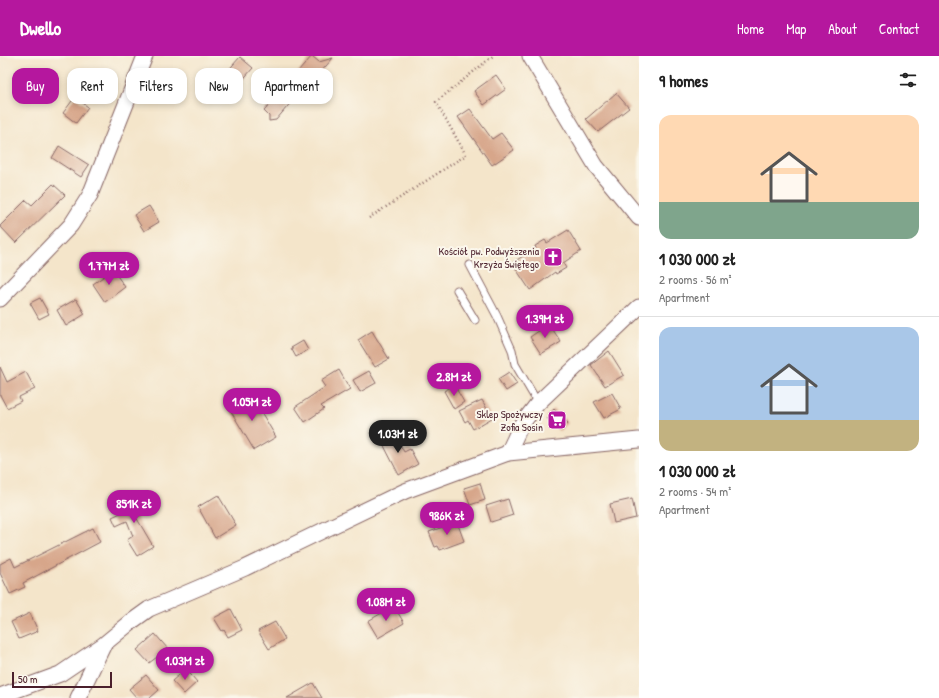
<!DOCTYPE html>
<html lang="en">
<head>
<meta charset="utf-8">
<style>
	body { margin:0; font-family:"Patrick Hand",sans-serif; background:#f6f6f6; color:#222; height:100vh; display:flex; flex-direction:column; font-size:15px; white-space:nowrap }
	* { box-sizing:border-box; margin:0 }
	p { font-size:13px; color:#767676 }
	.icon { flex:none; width:22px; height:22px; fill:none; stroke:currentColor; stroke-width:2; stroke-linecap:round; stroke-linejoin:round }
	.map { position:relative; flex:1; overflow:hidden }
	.details { display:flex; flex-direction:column; background:#fff; width:300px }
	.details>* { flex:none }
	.top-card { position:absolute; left:12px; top:12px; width:380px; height:36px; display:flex; gap:8px }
	.scale { position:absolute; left:12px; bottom:10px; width:100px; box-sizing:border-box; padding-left:4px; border:2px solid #4a1f2b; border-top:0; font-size:11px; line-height:14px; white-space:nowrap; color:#4a1f2b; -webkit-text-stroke:3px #fbf7ec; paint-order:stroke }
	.price { position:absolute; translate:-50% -34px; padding:0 9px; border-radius:14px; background:#b5179e; color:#fff; font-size:13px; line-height:26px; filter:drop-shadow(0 1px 2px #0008) }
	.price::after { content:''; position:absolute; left:50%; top:24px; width:12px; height:9px; margin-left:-6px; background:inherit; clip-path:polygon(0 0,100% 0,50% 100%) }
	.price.current { background:#222; color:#fff }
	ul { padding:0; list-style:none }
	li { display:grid; align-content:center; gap:8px; height:212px; padding:0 20px }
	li+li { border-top:1px solid #e0e0e0 }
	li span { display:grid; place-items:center; height:124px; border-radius:12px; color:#555 }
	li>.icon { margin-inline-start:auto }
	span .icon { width:72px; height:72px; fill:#fffc; stroke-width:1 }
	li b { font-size:17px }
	h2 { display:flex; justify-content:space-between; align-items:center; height:48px; padding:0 20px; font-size:17px }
	.tag { padding:0 14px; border-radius:12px; background:#fff; box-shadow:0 2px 6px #0003; font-size:14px; line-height:36px }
	.tag.current { background:#b5179e; color:#fff }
	header { display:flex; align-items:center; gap:24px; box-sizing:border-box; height:56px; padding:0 20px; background:#b5179e; color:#fff }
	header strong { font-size:19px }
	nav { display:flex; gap:22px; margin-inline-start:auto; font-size:14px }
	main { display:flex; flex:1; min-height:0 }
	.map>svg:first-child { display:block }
</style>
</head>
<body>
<header>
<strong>Dwello</strong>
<nav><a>Home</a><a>Map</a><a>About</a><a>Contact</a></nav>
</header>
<main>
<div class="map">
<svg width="639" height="642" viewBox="0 0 639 642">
	<rect width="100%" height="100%" fill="#fbf7ec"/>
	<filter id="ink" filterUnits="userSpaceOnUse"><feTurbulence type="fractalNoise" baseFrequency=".025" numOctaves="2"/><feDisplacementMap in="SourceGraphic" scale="8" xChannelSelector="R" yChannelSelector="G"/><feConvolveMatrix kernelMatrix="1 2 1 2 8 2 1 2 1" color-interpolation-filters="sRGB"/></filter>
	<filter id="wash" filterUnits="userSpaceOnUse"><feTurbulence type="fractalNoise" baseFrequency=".012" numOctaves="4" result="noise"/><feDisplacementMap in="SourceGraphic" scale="16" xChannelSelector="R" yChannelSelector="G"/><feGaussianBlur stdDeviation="0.9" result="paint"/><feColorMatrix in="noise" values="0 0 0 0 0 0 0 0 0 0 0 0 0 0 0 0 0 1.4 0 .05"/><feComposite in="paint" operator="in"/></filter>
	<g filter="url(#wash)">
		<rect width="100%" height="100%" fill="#f4e5ca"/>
		<g id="blocks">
			<!-- building -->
			<g fill="#d7a68a">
				<polygon points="312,0 319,6 333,2 306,33 304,31 276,64 269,65 269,60 264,55 299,17 298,16"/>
				<polygon points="240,1 253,12 238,29 225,18"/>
				<polygon points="496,19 506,33 484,49 474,35"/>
				<polygon points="616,37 629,52 598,76 586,63"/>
				<polygon points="75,41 88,51 76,67 63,57"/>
				<polygon points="470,53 492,83 501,77 514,94 492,109 458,61"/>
				<polygon points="59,90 89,109 81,121 52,102"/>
				<polygon points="53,128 65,139 16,187 0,170 26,144 32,149"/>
				<polygon points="149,150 159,166 144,175 134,159"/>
				<polygon points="568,174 581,195 563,207 566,212 556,218 555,216 530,234 512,207 536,192 535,190 545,184 547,187"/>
				<polygon points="113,214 125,231 105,246 93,228"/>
				<polygon points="40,242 49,258 39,263 30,247"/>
				<polygon points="76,243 85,258 66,270 57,254"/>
				<polygon points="549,268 561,286 541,298 530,281"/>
				<polygon points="372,275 389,303 375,311 358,284"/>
				<polygon points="303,285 308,294 296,301 291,292"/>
				<polygon points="609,295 624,319 605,330 591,309"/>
				<polygon points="0,311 7,326 26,316 35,333 19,341 21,345 7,352 0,339"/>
				<polygon points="339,314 350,333 321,350 324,353 305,366 295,351 325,331 321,325"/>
				<polygon points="369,315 376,327 360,336 353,324"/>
				<polygon points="509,316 517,328 506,335 498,323"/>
				<polygon points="454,329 464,346 454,353 444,335"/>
				<polygon points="612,337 621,353 604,362 594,346"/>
				<polygon points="251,339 276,381 254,394 229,352"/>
				<polygon points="482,344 492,362 473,373 468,364 465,366 459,355"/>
				<polygon points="554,353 568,367 559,375 546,361"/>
				<polygon points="393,375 404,396 410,393 418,408 399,419 380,382"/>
				<polygon points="480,427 485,444 470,449 464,432"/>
				<polygon points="123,438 131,453 150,445 153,454 136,461 153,490 137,500 127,484 133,480 127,465 116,470 112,461 123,456 117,441"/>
				<polygon points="218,439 236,469 215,482 198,451"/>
				<polygon points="508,443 513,459 491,466 486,450"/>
				<polygon points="632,443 636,462 614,467 610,448"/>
				<polygon points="457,466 464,485 440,494 438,490 435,491 429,476"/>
				<polygon points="93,472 100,486 23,527 25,531 10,538 0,517 0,508 11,502 15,511"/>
				<polygon points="394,550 404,567 378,582 368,565"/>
				<polygon points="231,553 242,574 228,581 224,574 222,575 214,562"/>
				<polygon points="30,557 38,575 19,583 11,566"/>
				<polygon points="275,566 285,583 269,593 258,575"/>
				<polygon points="155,578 168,593 149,607 137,594"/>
				<polygon points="186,613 197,626 184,638 172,625"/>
				<polygon points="146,619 159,634 150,642 137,642 129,633"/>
				<polygon points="313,627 322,642 287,642"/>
			</g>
		</g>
	</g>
	<g filter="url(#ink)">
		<use href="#blocks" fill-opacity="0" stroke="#866463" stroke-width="1"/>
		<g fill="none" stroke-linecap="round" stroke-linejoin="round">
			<defs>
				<g id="service">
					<polyline points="470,209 497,260 512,294 515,308 538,347"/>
					<polyline points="457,234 475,264"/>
				</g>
				<g id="minor">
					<polyline points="530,0 596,110 639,162"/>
					<polyline points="0,243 71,169 90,139 145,0"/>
					<polyline points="508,397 521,369 538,347 639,251"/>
					<polyline points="0,640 60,618 103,589 131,566 149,553 245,512 405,435 508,397 639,384"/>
					<polyline points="78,642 103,590"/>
				</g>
			</defs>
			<!-- service casing -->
			<use href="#service" stroke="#866463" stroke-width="9"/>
			<!-- minor casing -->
			<use href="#minor" stroke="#866463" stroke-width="17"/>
			<!-- path -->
			<polyline stroke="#866463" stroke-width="2.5" stroke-dasharray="1 3" stroke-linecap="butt" points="369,162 466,99 436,46 493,0"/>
			<!-- service -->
			<use href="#service" stroke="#fff" stroke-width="7"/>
			<!-- minor -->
			<use href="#minor" stroke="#fff" stroke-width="15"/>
		</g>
	</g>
	<!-- icons -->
	<defs>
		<symbol id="church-square" viewBox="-11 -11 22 22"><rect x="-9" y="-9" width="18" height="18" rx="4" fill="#b5179e" stroke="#fbf7ec"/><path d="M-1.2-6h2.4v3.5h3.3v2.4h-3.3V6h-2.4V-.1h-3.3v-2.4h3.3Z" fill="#fff"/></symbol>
		<symbol id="supermarket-square" viewBox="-11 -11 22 22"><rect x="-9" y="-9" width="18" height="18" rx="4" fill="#b5179e" stroke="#fbf7ec"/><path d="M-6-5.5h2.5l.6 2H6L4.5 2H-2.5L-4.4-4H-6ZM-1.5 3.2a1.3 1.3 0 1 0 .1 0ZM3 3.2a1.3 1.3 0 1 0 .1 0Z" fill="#fff"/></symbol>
	</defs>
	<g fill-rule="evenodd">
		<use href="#church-square" x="542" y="190" width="22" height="22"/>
		<use href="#supermarket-square" x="546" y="353" width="22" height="22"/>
	</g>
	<g text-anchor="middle" stroke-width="4" stroke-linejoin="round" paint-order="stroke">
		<!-- poi labels -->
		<g font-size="11" fill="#4a1f2b" stroke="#fbf7ec" text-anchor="end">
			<text x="539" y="199">Kościół pw. Podwyższenia<tspan x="539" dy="13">Krzyża Świętego</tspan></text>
			<text x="543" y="362">Sklep Spożywczy<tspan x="543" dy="13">Zofia Sosin</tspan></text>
		</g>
	</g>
</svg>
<div class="scale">50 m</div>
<b class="price" style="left:109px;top:230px">1.77M zł</b>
<b class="price" style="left:545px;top:283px">1.39M zł</b>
<b class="price" style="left:454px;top:341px">2.8M zł</b>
<b class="price" style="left:252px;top:366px">1.05M zł</b>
<b class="price current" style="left:398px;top:398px">1.03M zł</b>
<b class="price" style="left:134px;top:468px">851K zł</b>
<b class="price" style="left:447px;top:480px">986K zł</b>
<b class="price" style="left:386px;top:566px">1.08M zł</b>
<b class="price" style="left:185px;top:625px">1.03M zł</b>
<div class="top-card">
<a class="tag current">Buy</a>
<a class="tag">Rent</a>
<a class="tag">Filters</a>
<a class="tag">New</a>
<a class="tag">Apartment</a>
</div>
</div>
<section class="details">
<h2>9 homes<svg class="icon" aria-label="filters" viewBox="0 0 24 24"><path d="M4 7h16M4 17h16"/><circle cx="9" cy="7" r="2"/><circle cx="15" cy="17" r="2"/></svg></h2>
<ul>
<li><span style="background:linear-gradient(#ffd9b3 70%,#7fa58c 0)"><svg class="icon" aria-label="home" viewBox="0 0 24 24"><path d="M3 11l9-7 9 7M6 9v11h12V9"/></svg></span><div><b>1 030 000 zł</b><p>2 rooms · 56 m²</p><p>Apartment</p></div></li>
<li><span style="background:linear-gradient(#a9c7e8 75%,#c2b280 0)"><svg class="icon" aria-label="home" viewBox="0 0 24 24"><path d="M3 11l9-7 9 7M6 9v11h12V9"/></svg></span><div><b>1 030 000 zł</b><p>2 rooms · 54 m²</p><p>Apartment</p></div></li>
</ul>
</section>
</main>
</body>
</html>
